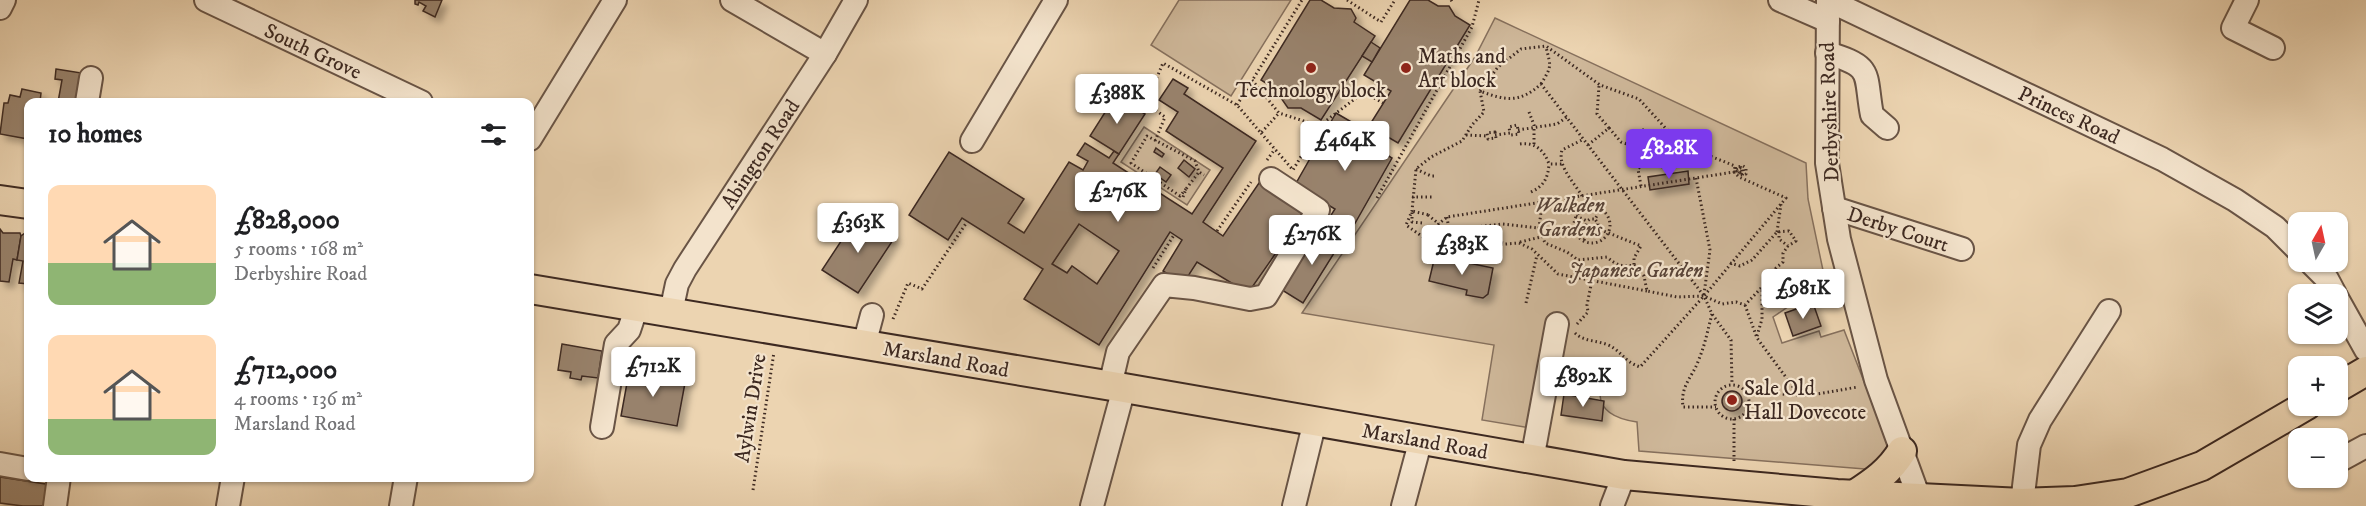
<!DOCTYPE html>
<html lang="en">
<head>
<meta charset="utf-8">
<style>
	body { margin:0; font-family:"IM FELL DW Pica",serif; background:#f2f2f2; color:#202124; height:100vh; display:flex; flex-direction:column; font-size:22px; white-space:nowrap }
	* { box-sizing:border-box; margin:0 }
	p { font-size:20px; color:#757577 }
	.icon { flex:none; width:33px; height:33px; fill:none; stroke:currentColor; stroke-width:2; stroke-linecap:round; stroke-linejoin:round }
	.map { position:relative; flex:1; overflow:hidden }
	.details { position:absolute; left:24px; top:98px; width:510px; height:384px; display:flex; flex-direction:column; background:#fff; border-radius:12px; box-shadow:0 2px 4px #0004 }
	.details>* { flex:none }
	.needle { width:39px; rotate:9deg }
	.fabs { position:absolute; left:2288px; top:212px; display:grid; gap:12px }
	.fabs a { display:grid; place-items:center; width:60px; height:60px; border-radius:12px; background:#fff; box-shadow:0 2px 4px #0004; font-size:30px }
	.price { position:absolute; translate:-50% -51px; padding:0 14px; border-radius:6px; background:#fff; color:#222; font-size:20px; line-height:39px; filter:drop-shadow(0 2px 3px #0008) }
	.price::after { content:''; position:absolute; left:50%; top:36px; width:18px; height:14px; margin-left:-9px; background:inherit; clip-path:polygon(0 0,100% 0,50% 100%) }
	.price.selected { background:#7c3aed; color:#fff }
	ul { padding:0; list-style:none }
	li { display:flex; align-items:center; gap:18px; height:150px; padding:0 24px }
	li span { display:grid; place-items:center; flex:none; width:168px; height:120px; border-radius:12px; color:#555 }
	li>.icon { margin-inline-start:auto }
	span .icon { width:72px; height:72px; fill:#fffc; stroke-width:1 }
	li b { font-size:26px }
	h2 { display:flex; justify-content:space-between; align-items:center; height:72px; padding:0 24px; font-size:26px }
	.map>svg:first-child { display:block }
</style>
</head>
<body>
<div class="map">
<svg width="2366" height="506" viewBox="0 0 2366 506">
	<defs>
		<filter id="shadow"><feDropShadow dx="5.5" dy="5.5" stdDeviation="3" flood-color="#0004"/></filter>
	</defs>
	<rect width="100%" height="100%" fill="#ecd4b1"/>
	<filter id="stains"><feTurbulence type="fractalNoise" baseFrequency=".00333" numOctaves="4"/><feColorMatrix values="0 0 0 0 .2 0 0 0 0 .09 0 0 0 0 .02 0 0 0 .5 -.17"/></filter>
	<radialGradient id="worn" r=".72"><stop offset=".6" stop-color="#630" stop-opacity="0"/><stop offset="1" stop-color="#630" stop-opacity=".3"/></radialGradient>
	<!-- green -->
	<g fill="#ceb799" stroke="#86705d" stroke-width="1.5">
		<polygon points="1179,0 1291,0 1231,96 1151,45"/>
		<path d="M 1495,18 L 1806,163 L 1808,199 L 1824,275 L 1798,283 L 1801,298 L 1773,317 L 1782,343 L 1819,331 L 1821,337 L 1844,330 L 1887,441 L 1889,447 L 1883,457 L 1865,469 L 1639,451 L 1637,422 C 1623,420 1601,414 1600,395 C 1600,389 1602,382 1603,375 L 1556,366 L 1543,430 L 1482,420 L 1494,345 L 1302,313 L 1475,57 Z"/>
		<polygon points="1144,127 1210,170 1187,205 1121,162"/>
		<polygon points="1079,224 1119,251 1097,284 1072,266 1067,273 1052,264"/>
	</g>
	<!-- building -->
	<g fill="#98826c" stroke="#3d2921" stroke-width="1.5" fill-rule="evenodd" filter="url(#shadow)">
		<polygon points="415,0 442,0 435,17 423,11 426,6 419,2 418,5 415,4"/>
		<polygon points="1310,0 1321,0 1334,8 1351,9 1356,18 1354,22 1375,36 1321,120 1301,108 1288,108 1281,98 1283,94 1261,80"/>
		<polygon points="1410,0 1428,0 1438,6 1449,6 1455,16 1470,25 1398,143 1369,126 1391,91 1364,75"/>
		<polygon points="1371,42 1380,48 1372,62 1362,56"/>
		<polygon points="56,69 88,74 83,102 58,102 62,80 55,79"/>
		<path d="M 1173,79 L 1188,88 L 1184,94 L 1256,141 L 1203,222 L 1223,236 L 1259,183 L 1308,213 L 1288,241 L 1285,240 L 1248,293 L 1197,262 L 1183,284 L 1163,271 L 1182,240 L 1170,232 L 1099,345 L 1024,299 L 1043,269 L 962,218 L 948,240 L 909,215 L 949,152 L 1024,199 L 1008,223 L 1024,233 L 1069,162 L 1083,170 L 1088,161 L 1077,155 L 1085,143 L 1109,158 L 1114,151 L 1119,154 L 1113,163 L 1192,214 L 1223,168 L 1166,131 L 1178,112 L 1159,100 ZM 1079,224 L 1119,251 L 1097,284 L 1072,266 L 1067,273 L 1052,264 Z"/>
		<polygon points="22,89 41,93 40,102 28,102 28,139 0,134 4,103 8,103 10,95 20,97"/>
		<polygon points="1116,95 1145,114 1119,154 1090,136"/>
		<polygon points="1336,113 1384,141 1379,150 1392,158 1345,241 1324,226 1335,209 1295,185"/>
		<polygon points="1156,148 1164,154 1162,157 1154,152"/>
		<polygon points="1184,160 1195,169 1189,177 1178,168"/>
		<polygon points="1160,167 1171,175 1166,182 1155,174"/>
		<polygon points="1688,171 1689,184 1650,190 1648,177"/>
		<polygon points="859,214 895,237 858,293 822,270"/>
		<polygon points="0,229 3,233 20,233 21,236 17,260 13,259 9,282 0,281"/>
		<polygon points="1321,229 1341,242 1303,303 1282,290"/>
		<polygon points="25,233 28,234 28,284 19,283 23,261 17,260 21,236"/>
		<polygon points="1435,256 1493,268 1488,294 1483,298 1466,295 1467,290 1429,281"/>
		<polygon points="1813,303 1821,326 1793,336 1785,313"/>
		<polygon points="562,344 602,351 598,378 582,376 581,380 570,378 571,372 558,370"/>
		<polygon points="643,369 670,374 669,380 685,383 677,426 621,416 629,372 642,375"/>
		<circle cx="1732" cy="401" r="10"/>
		<polygon points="1564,394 1604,401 1602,421 1561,415"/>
		<polygon points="0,477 52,485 49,506 23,506 0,503"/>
	</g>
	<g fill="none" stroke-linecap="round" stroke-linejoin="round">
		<defs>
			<g id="minor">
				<polyline points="206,0 421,102"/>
				<polyline points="732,0 825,54"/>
				<polyline points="1780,0 1828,21"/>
				<polyline points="1828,0 2162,159 2235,200 2275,227 2298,250"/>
				<polyline points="1828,0 1827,163 1839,239 1876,380 1922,506"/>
				<polyline points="2247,0 2233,28 2273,48"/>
				<polyline points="0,8 4,0"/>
				<path d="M 1827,53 C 1875,67 1864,73 1872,115 L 1887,128"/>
				<polyline points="87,102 91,78"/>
				<polyline points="530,139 615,0"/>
				<polyline points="972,141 1056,0"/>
				<polyline points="1834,208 1962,249"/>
				<polyline points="2309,261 2327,279 2335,294"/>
				<polyline points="2337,298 2366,350"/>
				<polyline points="671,312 677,284 685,269 825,54 856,0"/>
				<polyline points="864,345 872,315"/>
				<polyline points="1110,386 1118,352 1164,285 1194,288 1250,299 1266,296 1318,210 1271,179"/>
				<polyline points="602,427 616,344 629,330 637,306"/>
				<polyline points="2342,459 2366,446"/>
				<polyline points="1532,460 1557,324"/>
				<polyline points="0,464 28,469"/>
				<polyline points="2022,503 2029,445 2040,420 2109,311"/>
				<polyline points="55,506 59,477"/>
				<polyline points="228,506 233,477"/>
				<polyline points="401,506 406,477"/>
				<polyline points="1092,506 1124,388"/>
				<polyline points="1294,506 1315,421"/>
				<polyline points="1403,506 1421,439"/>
				<polyline points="1612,506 1624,475"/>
			</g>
			<g id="major">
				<polyline points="0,200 28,204"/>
				<polyline points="530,289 1124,388 1624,475 1837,494 2022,503 2075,501 2128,493 2202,466 2307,405"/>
				<polyline points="2337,388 2366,371"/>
				<path d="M 1854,495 C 1874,482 1890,471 1902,451"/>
			</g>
		</defs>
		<!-- minor casing -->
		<use href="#minor" stroke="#695445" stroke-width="26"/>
		<!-- major casing -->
		<use href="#major" stroke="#3d2921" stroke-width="32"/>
		<!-- path -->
		<g stroke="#3d2921" stroke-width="3" stroke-dasharray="1.5 3" stroke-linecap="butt">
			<polyline points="1347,0 1381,22 1395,0"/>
			<polyline points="1451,0 1453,3"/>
			<polyline points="1252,80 1279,113 1319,126 1364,92 1383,103"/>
			<path d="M 1541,84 C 1552,66 1551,67 1546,47"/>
			<polyline points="1480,91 1498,67 1521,49 1546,46 1600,85 1639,99 1680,144 1670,164 1659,168"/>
			<polyline points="1237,105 1302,0"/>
			<polyline points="1529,112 1534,125 1534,144"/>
			<polyline points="1609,128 1621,142 1633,146 1646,162"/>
			<polyline points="1642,129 1656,146 1655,152 1662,154 1670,164"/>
			<polyline points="1518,130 1557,124 1567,117"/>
			<polygon points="1495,132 1496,138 1488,139 1487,133"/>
			<polyline points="1261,133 1293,170 1319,126"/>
			<polyline points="1466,135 1488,136"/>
			<polyline points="1495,135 1510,133 1509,127 1517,125 1519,134 1511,135 1510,133"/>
			<polyline points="1155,141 1165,117 1146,103 1163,63 1237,105 1261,133 1279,113"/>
			<polyline points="1643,143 1648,136 1665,129"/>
			<path d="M 1520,144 C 1535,142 1544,150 1549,164 L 1562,164"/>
			<polyline points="1588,145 1609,128 1597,114 1599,86"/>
			<polyline points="1656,146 1662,147 1662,154"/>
			<polyline points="1267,160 1275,149"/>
			<polyline points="1416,169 1431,176 1435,176"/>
			<polyline points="1734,172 1738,172 1737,171 1740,168 1742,168 1743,173 1740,174 1742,175 1744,173 1743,168 1739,167 1735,170 1736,167 1743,166 1746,168 1746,174 1739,175 1739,173 1742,172 1739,170"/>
			<polyline points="1696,178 1710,250 1704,294"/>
			<polyline points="1641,186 1638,169 1655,152"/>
			<polyline points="1186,189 1180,196 1131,163 1147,136 1195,161 1199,172 1204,175"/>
			<path d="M 1531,192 C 1544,186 1548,178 1549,164"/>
			<polyline points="1587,195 1589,206"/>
			<path d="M 1582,196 C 1574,182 1557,166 1562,150 L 1584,139"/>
			<polyline points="1183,197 1186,189 1199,172"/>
			<polyline points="1412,197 1432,197"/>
			<polyline points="1377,198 1472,27 1479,0"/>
			<circle cx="1592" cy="225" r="18"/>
			<polyline points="1428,215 1439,224"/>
			<polyline points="1576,216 1587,221 1590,219 1595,219 1601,209"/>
			<polyline points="1447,217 1449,230 1502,224 1539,228 1541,212 1539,203"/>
			<polyline points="1422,223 1412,222 1412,211 1429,215"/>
			<path d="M 1539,228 L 1545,243 L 1567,252 L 1578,260 L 1607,257 C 1616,265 1622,267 1634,265 L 1634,258 L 1641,246 L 1596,228 L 1598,224 L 1595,219"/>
			<polyline points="1217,231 1251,182"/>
			<polyline points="1454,231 1503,243"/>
			<polyline points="1777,232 1781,204"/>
			<polyline points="1424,236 1447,217 1734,172"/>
			<polyline points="1584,240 1590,229 1586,225 1587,221"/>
			<polyline points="1520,242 1574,229"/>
			<polyline points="1730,263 1740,266 1752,260 1777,232 1789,231 1796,241 1788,246 1779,239 1779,231"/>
			<polyline points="1634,265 1644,276 1647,291 1677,297 1704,296 1722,304 1736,302 1745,305 1762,287 1771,282 1776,268 1783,262 1783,253 1788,246"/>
			<polyline points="1153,268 1174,235"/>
			<path d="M 1647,291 L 1558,274 L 1532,249 L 1519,243 L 1467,247 L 1430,242 L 1406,225 L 1412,211 L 1416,169 L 1431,157 L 1462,141 L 1472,125 L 1484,112 L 1480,91 C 1506,101 1520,103 1541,84 L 1704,296 L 1712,314 L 1731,340 L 1732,384"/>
			<polyline points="1526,303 1537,255"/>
			<polyline points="1745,305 1757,338 1799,395"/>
			<path d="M 1712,314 C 1708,329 1705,345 1699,359 C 1693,377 1680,385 1683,407 L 1716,407"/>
			<polyline points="893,319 908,283 922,289 967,222"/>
			<polyline points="1577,324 1588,312 1587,305 1592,280"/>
			<path d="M 1575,333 C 1584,342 1597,340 1608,345 C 1622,351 1623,361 1640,367 L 1704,296 L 1786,198 L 1739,177 L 1734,172 L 1735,166 L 1680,144"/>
			<polyline points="1757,336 1762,319 1762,287"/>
			<circle cx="1732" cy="402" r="17"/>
			<path d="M 1747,391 C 1765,389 1781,396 1800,395 C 1819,395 1838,390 1858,387"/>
			<polyline points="1734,419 1734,462"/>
			<polyline points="753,490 774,352"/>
		</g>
		<!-- minor -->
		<use href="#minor" stroke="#f3e3cc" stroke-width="22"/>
		<!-- major -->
		<use href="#major" stroke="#ecd4b1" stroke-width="28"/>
	</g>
	<!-- markers -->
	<g fill="#8f2418" stroke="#f3e3cc" stroke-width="2">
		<circle cx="1311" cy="68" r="6"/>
		<circle cx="1406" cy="68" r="6"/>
		<circle cx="1732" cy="400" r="6"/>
	</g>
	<g text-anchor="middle" stroke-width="4.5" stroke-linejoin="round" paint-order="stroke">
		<!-- street labels -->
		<g font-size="21" fill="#3d2921" stroke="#f3e3cc">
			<text transform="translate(313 51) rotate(25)" y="7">South Grove</text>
			<text transform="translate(1829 112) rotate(-92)" y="7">Derbyshire Road</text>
			<text transform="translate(2069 115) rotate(25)" y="7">Princes Road</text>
			<text transform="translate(760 154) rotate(-57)" y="7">Abington Road</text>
			<text transform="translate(1898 229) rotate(18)" y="7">Derby Court</text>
			<text transform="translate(946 359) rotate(10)" y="7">Marsland Road</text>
			<text transform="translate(750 408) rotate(-81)" y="7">Aylwin Drive</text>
			<text transform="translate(1425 441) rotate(10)" y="7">Marsland Road</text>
		</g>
		<!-- poi labels -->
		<g font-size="21" fill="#3d2921" stroke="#f3e3cc" text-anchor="start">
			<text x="1418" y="63">Maths and<tspan x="1418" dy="24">Art block</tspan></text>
			<text x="1311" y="97" text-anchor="middle">Technology block</text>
			<text x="1744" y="395">Sale Old<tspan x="1744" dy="24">Hall Dovecote</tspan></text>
		</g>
		<!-- park labels -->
		<g font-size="21" font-style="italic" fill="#5a4539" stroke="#f3e3cc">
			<text x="1570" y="212">Walkden<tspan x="1570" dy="24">Gardens</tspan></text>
			<text x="1636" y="277">Japanese Garden</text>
		</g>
	</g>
	<rect width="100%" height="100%" filter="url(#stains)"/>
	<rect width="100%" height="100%" fill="url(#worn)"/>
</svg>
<div class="fabs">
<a><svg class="needle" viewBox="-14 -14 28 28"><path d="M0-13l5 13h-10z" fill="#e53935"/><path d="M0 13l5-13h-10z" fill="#757577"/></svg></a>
<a><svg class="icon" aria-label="layers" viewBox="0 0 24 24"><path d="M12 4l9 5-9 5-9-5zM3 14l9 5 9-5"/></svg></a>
<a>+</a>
<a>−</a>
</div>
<b class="price" style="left:1117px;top:125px">£388K</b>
<b class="price" style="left:1345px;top:172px">£464K</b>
<b class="price selected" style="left:1669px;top:180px">£828K</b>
<b class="price" style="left:1118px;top:223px">£276K</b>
<b class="price" style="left:858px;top:254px">£363K</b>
<b class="price" style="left:1312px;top:266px">£276K</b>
<b class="price" style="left:1462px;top:276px">£383K</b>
<b class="price" style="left:1803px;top:320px">£981K</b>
<b class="price" style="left:653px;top:398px">£712K</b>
<b class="price" style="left:1583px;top:408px">£892K</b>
<section class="details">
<h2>10 homes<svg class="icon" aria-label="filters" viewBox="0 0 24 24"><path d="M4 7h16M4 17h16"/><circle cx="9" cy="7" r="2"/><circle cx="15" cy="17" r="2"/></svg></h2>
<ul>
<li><span style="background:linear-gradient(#ffd9b3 65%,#8fb573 0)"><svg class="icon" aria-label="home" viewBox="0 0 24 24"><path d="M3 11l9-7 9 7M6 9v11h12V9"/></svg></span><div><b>£828,000</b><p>5 rooms · 168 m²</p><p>Derbyshire Road</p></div></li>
<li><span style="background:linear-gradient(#ffd9b3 70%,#8fb573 0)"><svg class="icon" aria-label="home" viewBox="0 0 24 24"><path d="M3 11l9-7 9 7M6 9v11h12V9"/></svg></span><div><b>£712,000</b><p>4 rooms · 136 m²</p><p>Marsland Road</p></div></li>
</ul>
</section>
</div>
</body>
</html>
